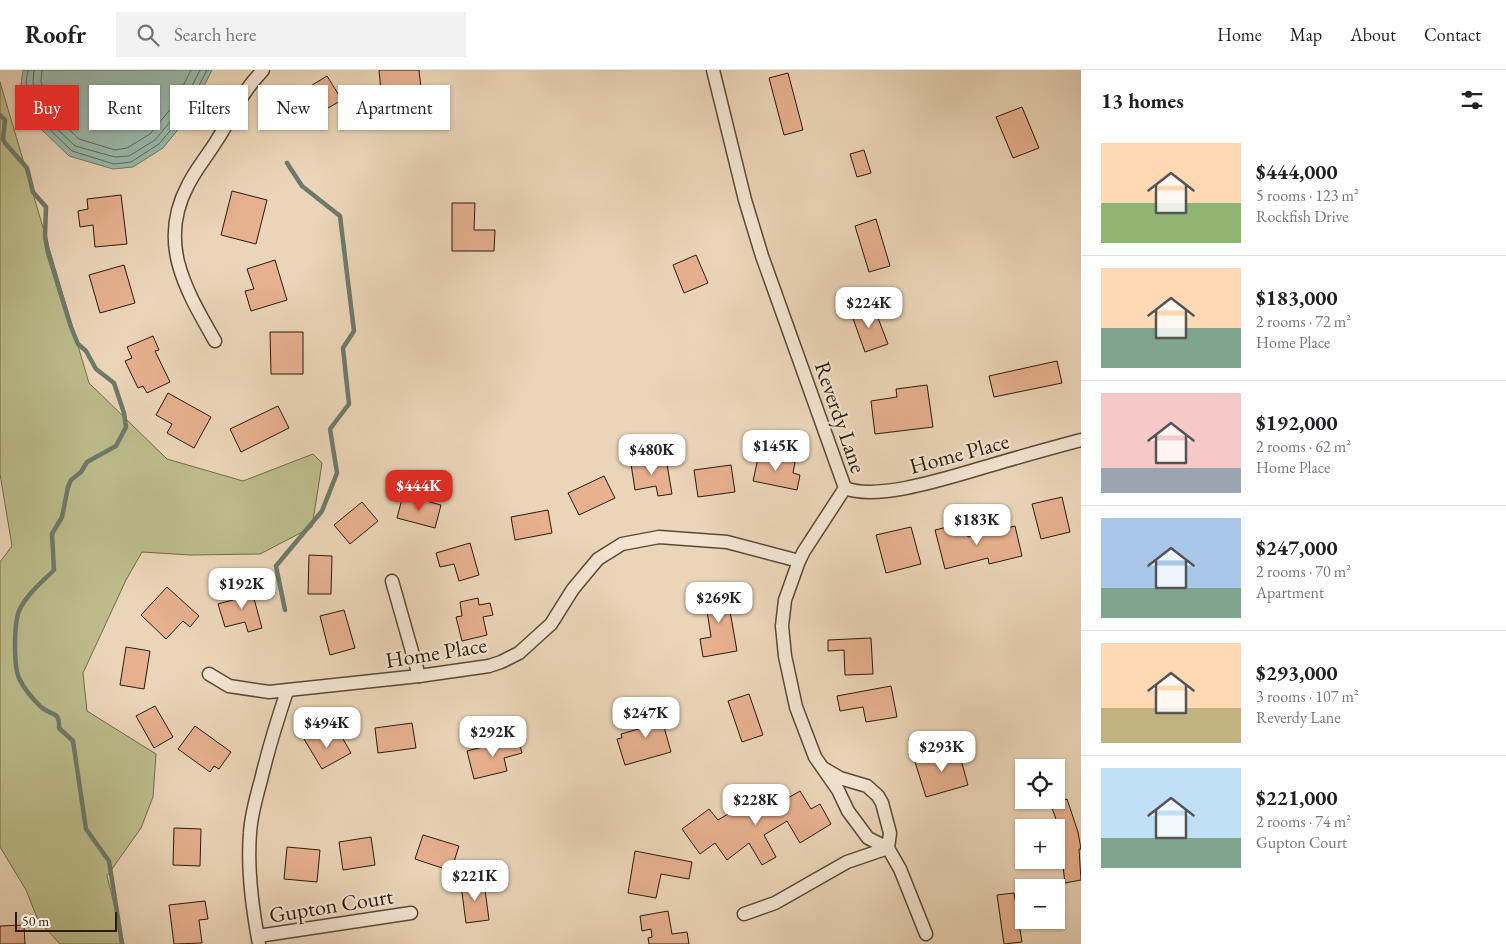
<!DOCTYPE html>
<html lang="en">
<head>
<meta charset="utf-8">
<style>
	body { margin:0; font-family:"EB Garamond",serif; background:#f2f2f2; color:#202124; height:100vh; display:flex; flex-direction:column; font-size:19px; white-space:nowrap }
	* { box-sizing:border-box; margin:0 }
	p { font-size:16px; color:#757577 }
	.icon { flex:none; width:28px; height:28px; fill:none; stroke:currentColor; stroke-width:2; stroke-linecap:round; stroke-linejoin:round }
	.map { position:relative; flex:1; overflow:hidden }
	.details { display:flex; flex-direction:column; background:#fff; width:425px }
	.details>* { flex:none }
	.banner { position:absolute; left:15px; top:15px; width:475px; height:45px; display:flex; gap:10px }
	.buttons { position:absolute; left:1015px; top:689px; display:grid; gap:10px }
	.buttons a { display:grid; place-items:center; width:50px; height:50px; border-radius:0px; background:#fff; box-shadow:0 1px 4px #0004; font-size:25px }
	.scale { position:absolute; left:15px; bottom:12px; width:102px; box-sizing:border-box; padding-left:5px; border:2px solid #2a1c09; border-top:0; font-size:14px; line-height:18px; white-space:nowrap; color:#2a1c09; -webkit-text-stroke:4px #f2e4d1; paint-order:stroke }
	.price { position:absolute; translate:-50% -42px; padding:0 11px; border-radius:10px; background:#fff; color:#222; font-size:16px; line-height:32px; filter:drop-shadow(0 1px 2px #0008) }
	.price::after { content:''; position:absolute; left:50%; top:30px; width:15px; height:11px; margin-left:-8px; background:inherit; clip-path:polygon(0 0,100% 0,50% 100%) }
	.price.selected { background:#d93025; color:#fff }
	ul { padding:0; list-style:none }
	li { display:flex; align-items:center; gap:15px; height:125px; padding:0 20px }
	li+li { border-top:1px solid #e0e0e0 }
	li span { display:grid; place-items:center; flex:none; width:140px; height:100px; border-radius:0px; color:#555 }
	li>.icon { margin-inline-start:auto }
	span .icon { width:60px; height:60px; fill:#fffc; stroke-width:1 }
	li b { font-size:21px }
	h2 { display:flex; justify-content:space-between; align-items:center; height:60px; padding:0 20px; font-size:21px }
	.pill { padding:0 18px; border-radius:0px; background:#fff; box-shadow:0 1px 4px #0004; font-size:18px; line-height:45px }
	.pill.selected { background:#d93025; color:#fff }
	header { display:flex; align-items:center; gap:30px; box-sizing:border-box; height:70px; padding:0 25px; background:#fff; border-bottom:1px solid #e0e0e0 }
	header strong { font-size:24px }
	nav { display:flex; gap:28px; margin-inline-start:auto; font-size:18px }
	.search { width:350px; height:45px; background:#f2f2f2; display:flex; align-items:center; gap:12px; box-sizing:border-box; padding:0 18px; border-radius:0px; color:#757577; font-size:19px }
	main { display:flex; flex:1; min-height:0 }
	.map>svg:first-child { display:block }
</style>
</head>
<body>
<header>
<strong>Roofr</strong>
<div class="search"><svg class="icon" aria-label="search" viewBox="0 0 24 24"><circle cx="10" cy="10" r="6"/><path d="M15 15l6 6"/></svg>Search here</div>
<nav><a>Home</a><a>Map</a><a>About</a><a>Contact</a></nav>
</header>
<main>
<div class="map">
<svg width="1081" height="874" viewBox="0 0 1081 874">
	<rect width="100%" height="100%" fill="#ebd5b8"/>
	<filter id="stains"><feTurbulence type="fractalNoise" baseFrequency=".004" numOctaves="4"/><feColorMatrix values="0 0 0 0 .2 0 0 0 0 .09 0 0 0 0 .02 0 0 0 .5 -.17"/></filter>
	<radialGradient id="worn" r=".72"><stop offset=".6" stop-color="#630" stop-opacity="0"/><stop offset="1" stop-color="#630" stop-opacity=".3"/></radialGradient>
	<!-- green -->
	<polygon fill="#bcbc8b" stroke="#736c4a" points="0,12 89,313 167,389 243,411 313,384 322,393 312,457 260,484 190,485 142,482 126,510 83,603 87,641 156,684 153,727 141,758 107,806 124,874 60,874 38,850 26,820 0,777 0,492 12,476 0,404"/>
	<!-- water -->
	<polygon fill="#99b9ac" stroke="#6d7a6b" points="23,0 212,0 189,46 163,78 133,97 113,99 69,86 39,57 21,14"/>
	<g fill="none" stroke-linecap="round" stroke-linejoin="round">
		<!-- shore -->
		<g stroke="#626a5a" stroke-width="1">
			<polyline points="28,0 26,13 44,54 72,81 114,94 131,92 159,74 185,43 207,0"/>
			<polyline points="34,0 33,13 49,51 75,76 115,87 129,86 155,70 180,40 200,0"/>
			<polyline points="42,0 41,12 55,46 79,69 115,80 127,78 150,64 173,36 191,0"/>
		</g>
		<!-- stream -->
		<g stroke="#6d7a6b" stroke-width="4.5">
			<path d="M 0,45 L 5,50 L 3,69 L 5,73 L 27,98 L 33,122 L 46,137 L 45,166 L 48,183 L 71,257 L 78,274 L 86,281 L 96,299 L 114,313 L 124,343 L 126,357 L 116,376 L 87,392 L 81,402 L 71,410 L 68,417 L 62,447 L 52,464 L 54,500 C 42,512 26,525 19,541 C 14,554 13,598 20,610 C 24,619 34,630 41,637 C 51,646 60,640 59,658 L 73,671 L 86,759 L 109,791 L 122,874"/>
			<polyline points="285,540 276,496 322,441 337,403 330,359 349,334 343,278 354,261 340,146 302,116 287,93"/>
		</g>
	</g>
	<!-- building -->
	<g fill="#e7b08f" stroke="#2a1c09">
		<polygon points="379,0 419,0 421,18 381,22"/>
		<polygon points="788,3 803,60 784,65 769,8"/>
		<polygon points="327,6 342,30 300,54 286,31"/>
		<polygon points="1022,37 1039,78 1013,88 996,47"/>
		<polygon points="864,80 871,103 857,107 850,84"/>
		<polygon points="232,121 267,130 256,174 221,165"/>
		<polygon points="121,125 127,174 95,177 93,155 80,157 78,141 88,139 87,129"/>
		<polygon points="452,133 475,133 474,160 495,160 494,181 452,181"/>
		<polygon points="876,149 890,196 869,202 855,156"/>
		<polygon points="696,185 708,213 684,223 673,195"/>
		<polygon points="275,190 287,230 251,241 245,221 254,219 247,199"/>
		<polygon points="124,195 135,233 100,243 89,205"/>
		<polygon points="873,235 888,274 865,282 851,243"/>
		<polygon points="270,262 303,262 303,304 271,304"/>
		<polygon points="153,266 159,280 155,281 170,312 147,323 143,316 138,318 125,291 132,288 127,277"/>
		<polygon points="1057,291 1062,313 994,327 989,306"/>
		<polygon points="927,315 933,357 875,364 871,331 897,327 896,319"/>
		<polygon points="168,323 211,347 194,378 167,363 172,354 156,345"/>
		<polygon points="278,336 289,358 241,382 230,359"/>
		<polygon points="759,384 795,392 793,403 800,405 797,420 753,411"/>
		<polygon points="666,388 672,424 658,426 656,416 635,420 631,394"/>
		<polygon points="731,395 735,422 698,427 694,400"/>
		<polygon points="604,406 615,428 579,445 568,423"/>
		<polygon points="403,425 441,435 435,458 397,448"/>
		<polygon points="1062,427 1070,462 1041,469 1032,434"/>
		<polygon points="362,432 378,451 350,474 334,455"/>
		<polygon points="548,440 552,463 515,470 511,447"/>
		<polygon points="964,453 968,467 1015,456 1022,486 989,494 988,488 945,499 935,460"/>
		<polygon points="911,457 921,494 886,503 876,465"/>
		<polygon points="470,473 479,505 459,511 454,494 440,497 436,483"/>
		<polygon points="309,485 332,486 331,524 308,524"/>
		<polygon points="725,513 737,581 703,587 700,569 711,567 706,534 711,533 708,516"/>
		<polygon points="250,514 262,558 248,562 245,552 225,557 218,534 240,528 238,517"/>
		<polygon points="167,517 199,546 190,557 183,551 166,569 141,545"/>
		<polygon points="478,528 479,535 490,533 493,545 483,547 487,565 462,571 456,547 462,546 460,532"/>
		<polygon points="344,540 355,578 330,585 320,546"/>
		<polygon points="871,568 873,604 845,605 844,580 828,581 828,570"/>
		<polygon points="126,577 150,581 144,619 120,615"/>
		<polygon points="891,616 897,647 866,652 863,637 840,641 837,626"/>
		<polygon points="749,624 763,665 742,672 728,631"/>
		<polygon points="155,636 173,667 154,678 136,646"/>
		<polygon points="663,636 669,655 664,657 671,682 625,695 617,669 622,668 621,664 649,656 645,642"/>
		<polygon points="412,653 416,678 378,683 375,658"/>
		<polygon points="195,656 231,682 219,699 214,696 210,702 178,679"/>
		<polygon points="318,661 324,671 339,662 351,683 322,699 304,669"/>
		<polygon points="518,668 522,683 504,688 507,701 474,709 467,681"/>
		<polygon points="958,679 968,715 926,727 915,692"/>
		<polygon points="800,721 811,739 820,734 831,754 800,773 787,751 764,765 776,787 762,795 749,773 727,790 715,773 700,784 682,759 709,739 718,750 757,727 762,736 784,723 788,728"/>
		<polygon points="1067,729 1078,762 1081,779 1079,779 1081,810 1065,813 1058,755 1051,735"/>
		<polygon points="174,758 201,759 200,796 173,795"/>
		<polygon points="423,765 459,776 451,801 415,789"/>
		<polygon points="371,767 375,795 343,800 339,772"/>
		<polygon points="287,777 320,780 317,812 284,809"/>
		<polygon points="635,781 692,792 689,809 661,804 656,828 628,823"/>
		<polygon points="484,812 489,850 466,853 461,815"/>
		<polygon points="1014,823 1022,872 1004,874 997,825"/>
		<polygon points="205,831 208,849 199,850 202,873 174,874 169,835"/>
		<polygon points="668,841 672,864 687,862 689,874 649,874 648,868 652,867 651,859 642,861 640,846"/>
		<polygon points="24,855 25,874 0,874 0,856"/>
	</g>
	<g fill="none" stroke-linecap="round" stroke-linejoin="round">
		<defs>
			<g id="street">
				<polyline points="713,0 745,130 762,186 845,418 804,481 799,491 785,530 782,556 785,586 796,637 815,687 838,720 848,741 868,768 888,778 890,763 882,733 878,726 867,716 840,708 823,698"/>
				<path d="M 215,271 C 186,220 157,173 188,115 C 196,99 208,85 217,70 C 228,54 235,36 246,21 C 251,13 257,7 263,0"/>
				<path d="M 845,418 C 879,432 956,405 992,395 C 1022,386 1051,378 1081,370"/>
				<polyline points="392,511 419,606"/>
				<polyline points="209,604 229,616 269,622 419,606 489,596 501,592 519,583 551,554 573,519 598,489 622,474 659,467 727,472 799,491"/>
				<polyline points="744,844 775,833 847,792 888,778 900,799 926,864"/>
				<polyline points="258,866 411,843"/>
				<path d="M 259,874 C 252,837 247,800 250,763 C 251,745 256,728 261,710 C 268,680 277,651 287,621"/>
			</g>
		</defs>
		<!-- street casing -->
		<use href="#street" stroke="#5a4a35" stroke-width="15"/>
		<!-- street -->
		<use href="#street" stroke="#f2e4d1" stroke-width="12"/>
	</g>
	<g text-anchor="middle" stroke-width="4.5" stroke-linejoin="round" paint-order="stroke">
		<!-- street labels -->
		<g font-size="22" fill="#2a1c09" stroke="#f2e4d1">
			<text transform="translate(841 347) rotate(71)" y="8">Reverdy Lane</text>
			<text transform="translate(959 383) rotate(-15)" y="8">Home Place</text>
			<text transform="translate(436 582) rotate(-9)" y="8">Home Place</text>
			<text transform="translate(331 835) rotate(-9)" y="8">Gupton Court</text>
		</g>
	</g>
	<rect width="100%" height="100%" filter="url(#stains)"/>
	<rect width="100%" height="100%" fill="url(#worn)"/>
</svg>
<div class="buttons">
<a><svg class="icon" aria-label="locate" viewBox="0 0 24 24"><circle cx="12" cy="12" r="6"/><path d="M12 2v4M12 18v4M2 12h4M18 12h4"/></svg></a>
<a>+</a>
<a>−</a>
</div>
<div class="scale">50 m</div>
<b class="price" style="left:869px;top:259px">$224K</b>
<b class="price" style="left:776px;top:402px">$145K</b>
<b class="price" style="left:652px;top:406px">$480K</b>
<b class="price selected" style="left:419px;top:442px">$444K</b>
<b class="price" style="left:977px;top:476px">$183K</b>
<b class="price" style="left:242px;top:540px">$192K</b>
<b class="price" style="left:719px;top:554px">$269K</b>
<b class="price" style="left:646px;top:669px">$247K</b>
<b class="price" style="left:327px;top:679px">$494K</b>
<b class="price" style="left:493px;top:688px">$292K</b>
<b class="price" style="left:942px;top:703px">$293K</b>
<b class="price" style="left:756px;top:756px">$228K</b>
<b class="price" style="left:475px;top:832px">$221K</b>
<div class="banner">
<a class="pill selected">Buy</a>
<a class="pill">Rent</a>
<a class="pill">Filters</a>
<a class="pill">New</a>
<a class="pill">Apartment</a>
</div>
</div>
<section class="details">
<h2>13 homes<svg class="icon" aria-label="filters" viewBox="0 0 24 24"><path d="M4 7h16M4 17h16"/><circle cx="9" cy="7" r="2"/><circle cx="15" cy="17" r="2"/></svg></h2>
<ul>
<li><span style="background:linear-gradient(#ffd9b3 60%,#8fb573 0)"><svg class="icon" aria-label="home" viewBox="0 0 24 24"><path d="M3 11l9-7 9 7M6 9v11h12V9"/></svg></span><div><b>$444,000</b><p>5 rooms · 123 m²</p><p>Rockfish Drive</p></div></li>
<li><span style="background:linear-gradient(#ffd9b3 60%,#7fa58c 0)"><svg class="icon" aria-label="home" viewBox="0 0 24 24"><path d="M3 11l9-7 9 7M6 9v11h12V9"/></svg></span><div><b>$183,000</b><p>2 rooms · 72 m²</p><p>Home Place</p></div></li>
<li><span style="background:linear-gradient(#f6c9c9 75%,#9aa5b1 0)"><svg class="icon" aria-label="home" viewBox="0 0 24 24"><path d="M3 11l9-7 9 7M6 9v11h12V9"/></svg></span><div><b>$192,000</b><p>2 rooms · 62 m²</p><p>Home Place</p></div></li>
<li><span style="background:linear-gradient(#a9c7e8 70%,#7fa58c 0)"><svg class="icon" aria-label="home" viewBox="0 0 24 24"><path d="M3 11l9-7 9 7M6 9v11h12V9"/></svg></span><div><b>$247,000</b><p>2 rooms · 70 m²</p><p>Apartment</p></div></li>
<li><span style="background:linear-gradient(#ffd9b3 65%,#c2b280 0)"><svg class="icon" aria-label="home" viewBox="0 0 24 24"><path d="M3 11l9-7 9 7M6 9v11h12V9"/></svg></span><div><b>$293,000</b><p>3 rooms · 107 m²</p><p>Reverdy Lane</p></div></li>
<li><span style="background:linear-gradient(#bfe0f5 70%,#7fa58c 0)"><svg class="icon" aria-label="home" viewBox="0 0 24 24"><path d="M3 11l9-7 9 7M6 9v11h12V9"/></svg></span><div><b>$221,000</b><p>2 rooms · 74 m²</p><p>Gupton Court</p></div></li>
</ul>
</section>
</main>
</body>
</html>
